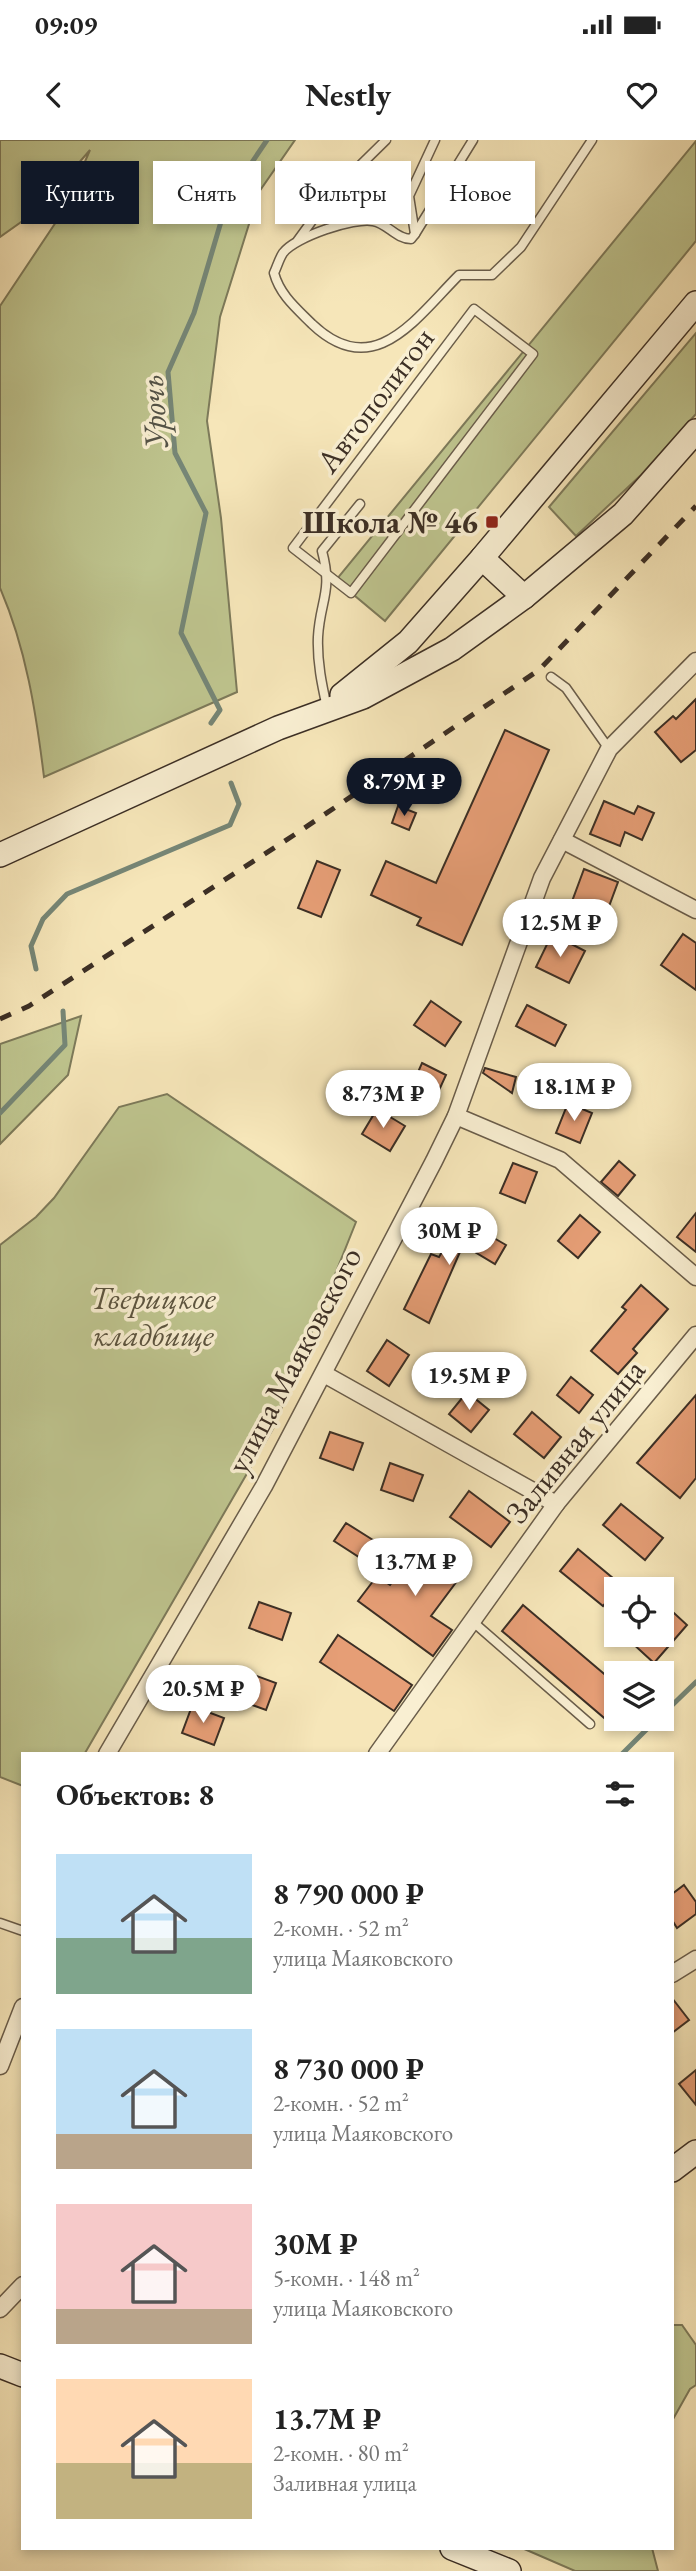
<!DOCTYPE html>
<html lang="ru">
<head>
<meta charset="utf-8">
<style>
	body { margin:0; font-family:"EB Garamond",serif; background:#f2f2f2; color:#222; height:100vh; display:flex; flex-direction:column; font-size:26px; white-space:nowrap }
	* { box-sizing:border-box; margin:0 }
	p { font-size:23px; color:#767676 }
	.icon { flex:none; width:38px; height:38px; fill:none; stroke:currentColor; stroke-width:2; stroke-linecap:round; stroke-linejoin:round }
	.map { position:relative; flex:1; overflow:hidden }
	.details { position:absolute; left:21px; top:1612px; width:653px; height:798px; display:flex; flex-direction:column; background:#fff; border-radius:0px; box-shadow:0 4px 10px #0003 }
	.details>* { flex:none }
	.hud { position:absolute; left:21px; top:21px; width:654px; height:63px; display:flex; gap:14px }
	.tools { position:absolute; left:604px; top:1437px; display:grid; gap:14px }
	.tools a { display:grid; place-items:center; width:70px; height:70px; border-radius:0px; background:#fff; box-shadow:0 4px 10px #0003; font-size:35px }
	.price { position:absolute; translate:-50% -60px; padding:0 16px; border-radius:24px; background:#fff; color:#222; font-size:23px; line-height:46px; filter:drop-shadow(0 2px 4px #0008) }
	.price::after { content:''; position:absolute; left:50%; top:42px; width:21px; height:16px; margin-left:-10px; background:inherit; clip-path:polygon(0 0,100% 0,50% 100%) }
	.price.on { background:#111827; color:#fff }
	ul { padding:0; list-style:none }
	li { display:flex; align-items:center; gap:21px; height:175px; padding:0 35px }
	li span { display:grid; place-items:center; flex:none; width:196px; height:140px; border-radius:0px; color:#555 }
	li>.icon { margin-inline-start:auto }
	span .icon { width:84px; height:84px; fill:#fffc; stroke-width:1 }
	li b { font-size:30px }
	h2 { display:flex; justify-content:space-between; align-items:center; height:84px; padding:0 35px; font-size:30px }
	.chip { padding:0 24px; border-radius:0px; background:#fff; box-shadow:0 4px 10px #0003; font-size:24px; line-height:63px }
	.chip.on { background:#111827; color:#fff }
	.status { display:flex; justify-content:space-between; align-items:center; height:49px; padding:0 35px; background:#fff; direction:ltr }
	.status svg { height:19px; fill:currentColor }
	header { display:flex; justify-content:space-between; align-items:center; height:91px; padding:0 35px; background:#fff; font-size:32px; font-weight:700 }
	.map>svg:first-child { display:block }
</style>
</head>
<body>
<div class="status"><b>09:09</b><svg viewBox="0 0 49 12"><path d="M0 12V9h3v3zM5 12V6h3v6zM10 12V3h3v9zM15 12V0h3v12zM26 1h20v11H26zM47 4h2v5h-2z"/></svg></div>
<header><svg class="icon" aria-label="back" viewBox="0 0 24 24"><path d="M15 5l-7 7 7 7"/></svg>Nestly<svg class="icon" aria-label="heart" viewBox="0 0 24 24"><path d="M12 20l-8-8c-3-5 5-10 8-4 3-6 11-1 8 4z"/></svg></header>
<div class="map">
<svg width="696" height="2431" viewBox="0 0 696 2431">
	<rect width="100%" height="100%" fill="#f6e6b9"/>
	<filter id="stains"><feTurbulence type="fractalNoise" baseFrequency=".00286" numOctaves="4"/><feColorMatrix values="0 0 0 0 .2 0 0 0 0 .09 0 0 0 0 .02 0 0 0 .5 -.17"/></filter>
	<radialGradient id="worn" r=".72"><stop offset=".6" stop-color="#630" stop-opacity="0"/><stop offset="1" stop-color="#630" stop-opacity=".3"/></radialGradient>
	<!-- green -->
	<g fill="#bec48e" stroke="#7d7a5a" stroke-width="2">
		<path d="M 0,0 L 295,0 L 259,52 L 220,177 L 207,281 L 221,378 L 237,552 L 44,637 C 36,572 26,508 0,448 L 0,166 L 64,70 L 90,10 L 38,70 L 0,97 Z"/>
		<polygon points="696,1 696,101 385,481 336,440"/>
		<polygon points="696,193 696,274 641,335 576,396 549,367"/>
		<polygon points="81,876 68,935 0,1004 0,904"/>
		<polygon points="167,954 356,1082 274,1287 85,1613 23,1614 23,1646 0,1637 0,1105 36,1077 54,1058 119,967"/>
		<polygon points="672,2185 682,2185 696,2205 696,2245 690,2249 672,2281"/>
		<polygon points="522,2408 652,2408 658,2431 575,2431"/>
	</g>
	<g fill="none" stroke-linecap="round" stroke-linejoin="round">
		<!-- stream -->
		<g stroke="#768676" stroke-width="5">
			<polyline points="211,583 220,570 181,493 206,373 175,313 168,232 194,173 228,58 267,0"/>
			<polyline points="36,829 31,806 43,779 67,754 230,685 239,664 231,643"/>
			<polyline points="0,973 65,905 63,871"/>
			<polyline points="662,1575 696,1542"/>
			<polyline points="622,1614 658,1578"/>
		</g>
	</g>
	<!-- building -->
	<g fill="#e69e76" stroke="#3c2f25" stroke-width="2">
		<polygon points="696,559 696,610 681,622 655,592 673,576 676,579"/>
		<polygon points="505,590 549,610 462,805 417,785 421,778 371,755 386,721 436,743"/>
		<polygon points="604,661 634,674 638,666 654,673 642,700 625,692 620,706 590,694"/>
		<polygon points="398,666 416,673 409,690 392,683"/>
		<polygon points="317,721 340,730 321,777 298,768"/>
		<polygon points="584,729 618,742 601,788 567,775"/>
		<polygon points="552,794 585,811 569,843 536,827"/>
		<polygon points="683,794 696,803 696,850 661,825"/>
		<polygon points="431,861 461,882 445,906 414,885"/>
		<polygon points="527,865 566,885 555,906 516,886"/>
		<polygon points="422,923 446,935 435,959 411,948"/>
		<polygon points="485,928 516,937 512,953 483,933"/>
		<polygon points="568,963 592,973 580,1003 556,993"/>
		<polygon points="377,969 405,986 390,1011 362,994"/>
		<polygon points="619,1021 635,1035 618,1056 601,1042"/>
		<polygon points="513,1023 537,1032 525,1063 500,1053"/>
		<polygon points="696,1073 696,1112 677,1097"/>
		<polygon points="580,1075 600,1092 578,1118 558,1101"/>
		<polygon points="461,1079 506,1105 495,1124 463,1105 429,1183 404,1169 431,1114 439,1117"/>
		<polygon points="641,1145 668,1169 633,1209 637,1213 618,1234 591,1211 626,1170 622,1167"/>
		<polygon points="387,1200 409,1215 389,1246 367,1231"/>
		<polygon points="571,1237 593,1255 579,1273 557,1255"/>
		<polygon points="467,1252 489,1270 471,1292 449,1274"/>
		<polygon points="696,1255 696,1338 680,1358 637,1323"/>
		<polygon points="532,1272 561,1297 544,1318 514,1294"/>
		<polygon points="330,1292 363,1303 353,1330 320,1318"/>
		<polygon points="390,1323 423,1335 413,1361 381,1350"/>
		<polygon points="469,1351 510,1382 491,1407 450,1377"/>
		<polygon points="621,1364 663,1398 645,1420 603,1385"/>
		<polygon points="346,1383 373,1400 362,1419 334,1401"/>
		<polygon points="422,1402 463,1433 431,1476 452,1490 433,1516 358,1461 377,1436 390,1445"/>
		<polygon points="578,1409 620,1444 603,1466 560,1431"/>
		<polygon points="259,1462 291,1473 282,1500 249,1488"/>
		<polygon points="662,1462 687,1485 654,1523 631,1502 638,1494 662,1494"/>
		<polygon points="523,1465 616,1544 616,1588 502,1491"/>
		<polygon points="338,1495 412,1545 394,1571 320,1522"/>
		<polygon points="243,1531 276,1543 266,1570 233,1558"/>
		<polygon points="192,1566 224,1578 214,1605 182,1593"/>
		<polygon points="684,1745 696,1762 696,1774 677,1788 672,1780 672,1754"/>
		<polygon points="672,1858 689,1880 672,1893"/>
		<polygon points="696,1930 696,1965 679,1944"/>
	</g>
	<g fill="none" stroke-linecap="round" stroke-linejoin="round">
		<defs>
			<g id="lane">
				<path d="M 435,0 L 409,56 L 415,94 L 411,99 C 396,99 387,83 373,81 C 354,77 295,97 283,113 C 279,119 277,127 274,133 C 280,155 296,168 312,184 C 374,243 416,178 459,135 L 492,135 L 521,107 L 592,0"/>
				<polyline points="415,94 473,0"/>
				<polyline points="298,100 333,52 386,0"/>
				<polygon points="474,169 533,214 351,453 293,408"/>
				<polyline points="551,537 566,548 609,609"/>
				<path d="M 327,568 C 322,545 317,522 318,497 C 320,460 333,452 322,411 L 360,364"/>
				<polyline points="472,1481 590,1584"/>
				<polyline points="0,1783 23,1791"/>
			</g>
			<g id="street">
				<polyline points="562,700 696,770"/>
				<polyline points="456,976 560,1020 696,1137"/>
				<polyline points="324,1234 556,1364"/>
				<polyline points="107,1614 264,1346 434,1021 456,976 542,738 609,609 696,521"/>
				<polyline points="377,1614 556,1364 696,1195"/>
				<polyline points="672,1834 696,1819"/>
				<polyline points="0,1926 23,1867"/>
				<polyline points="0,2169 23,2145"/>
			</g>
			<g id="secondary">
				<polyline points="482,418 524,457"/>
				<polyline points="342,555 408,502 482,418 696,163"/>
				<polyline points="0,715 278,588 363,557 452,509 524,457 623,374 696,291"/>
				<polyline points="672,2030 696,2012"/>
				<polyline points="0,2226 23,2235"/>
				<polyline points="452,2408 509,2431"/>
			</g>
		</defs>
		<!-- lane casing -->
		<use href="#lane" stroke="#6a5d4a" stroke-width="11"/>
		<!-- street casing -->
		<use href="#street" stroke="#6a5d4a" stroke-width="19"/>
		<!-- secondary casing -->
		<use href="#secondary" stroke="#3c2f25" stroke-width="26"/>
		<!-- lane -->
		<use href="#lane" stroke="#f9efd2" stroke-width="8"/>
		<!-- street -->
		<use href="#street" stroke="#f9efd2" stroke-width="16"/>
		<!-- secondary -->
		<use href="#secondary" stroke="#f9efd2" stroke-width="23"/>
		<!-- rail -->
		<polyline stroke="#3c2f25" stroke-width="5" stroke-dasharray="12 12" stroke-linecap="butt" points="0,879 29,866 294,695 539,530 696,366"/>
	</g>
	<!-- markers -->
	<rect fill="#8f2418" stroke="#f9efd2" stroke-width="2.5" x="485" y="375" width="14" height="14" rx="3.5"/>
	<g text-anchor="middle" stroke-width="7" stroke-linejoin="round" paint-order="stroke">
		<!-- street labels -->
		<g font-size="32" fill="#3c2f25" stroke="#f9efd2">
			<text transform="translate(375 260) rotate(-53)" y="11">Автополигон</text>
			<text transform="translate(294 1220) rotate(-62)" y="11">улица Маяковского</text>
			<text transform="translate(575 1301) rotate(-51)" y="11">Заливная улица</text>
		</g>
		<!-- poi labels -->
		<g font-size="32" font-weight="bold" fill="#3c2f25" stroke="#f9efd2" text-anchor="end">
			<text x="478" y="393">Школа № 46</text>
		</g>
		<!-- park labels -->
		<g font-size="32" font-style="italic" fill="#5c543f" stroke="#f9efd2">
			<text x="153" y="1169">Тверицкое<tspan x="153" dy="37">кладбище</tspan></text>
		</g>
		<!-- water labels -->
		<g font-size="33" font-style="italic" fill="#545347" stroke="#f9efd2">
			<text transform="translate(153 272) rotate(-94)" y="12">Урочь</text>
		</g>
	</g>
	<rect width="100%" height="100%" filter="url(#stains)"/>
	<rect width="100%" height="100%" fill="url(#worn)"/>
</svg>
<div class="tools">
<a><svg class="icon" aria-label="locate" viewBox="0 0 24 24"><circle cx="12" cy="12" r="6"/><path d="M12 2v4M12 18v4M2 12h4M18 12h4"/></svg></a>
<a><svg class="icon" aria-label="layers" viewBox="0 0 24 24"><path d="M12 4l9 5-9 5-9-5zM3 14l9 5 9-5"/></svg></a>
</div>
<b class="price on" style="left:404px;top:678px">8.79M ₽</b>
<b class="price" style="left:560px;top:819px">12.5M ₽</b>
<b class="price" style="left:574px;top:983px">18.1M ₽</b>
<b class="price" style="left:383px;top:990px">8.73M ₽</b>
<b class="price" style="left:449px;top:1127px">30M ₽</b>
<b class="price" style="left:469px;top:1272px">19.5M ₽</b>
<b class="price" style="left:415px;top:1458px">13.7M ₽</b>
<b class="price" style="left:203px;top:1585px">20.5M ₽</b>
<div class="hud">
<a class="chip on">Купить</a>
<a class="chip">Снять</a>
<a class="chip">Фильтры</a>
<a class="chip">Новое</a>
</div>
<section class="details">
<h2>Объектов: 8<svg class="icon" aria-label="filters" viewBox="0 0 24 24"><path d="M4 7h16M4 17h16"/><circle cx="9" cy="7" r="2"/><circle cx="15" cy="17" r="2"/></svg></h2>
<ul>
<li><span style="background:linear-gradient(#bfe0f5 60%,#7fa58c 0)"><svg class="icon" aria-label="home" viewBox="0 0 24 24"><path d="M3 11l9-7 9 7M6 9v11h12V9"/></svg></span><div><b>8 790 000 ₽</b><p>2-комн. · 52 m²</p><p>улица Маяковского</p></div></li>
<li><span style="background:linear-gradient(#bfe0f5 75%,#b9a48a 0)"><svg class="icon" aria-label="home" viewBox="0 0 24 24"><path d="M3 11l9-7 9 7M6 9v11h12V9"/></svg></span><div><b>8 730 000 ₽</b><p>2-комн. · 52 m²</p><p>улица Маяковского</p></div></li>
<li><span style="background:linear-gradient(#f6c9c9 75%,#b9a48a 0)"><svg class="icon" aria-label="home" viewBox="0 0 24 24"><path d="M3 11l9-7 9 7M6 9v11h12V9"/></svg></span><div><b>30M ₽</b><p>5-комн. · 148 m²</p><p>улица Маяковского</p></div></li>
<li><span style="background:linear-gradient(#ffd9b3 60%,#c2b280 0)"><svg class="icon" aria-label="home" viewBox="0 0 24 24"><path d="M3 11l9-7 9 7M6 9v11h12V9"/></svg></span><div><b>13.7M ₽</b><p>2-комн. · 80 m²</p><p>Заливная улица</p></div></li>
</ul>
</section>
</div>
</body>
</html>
